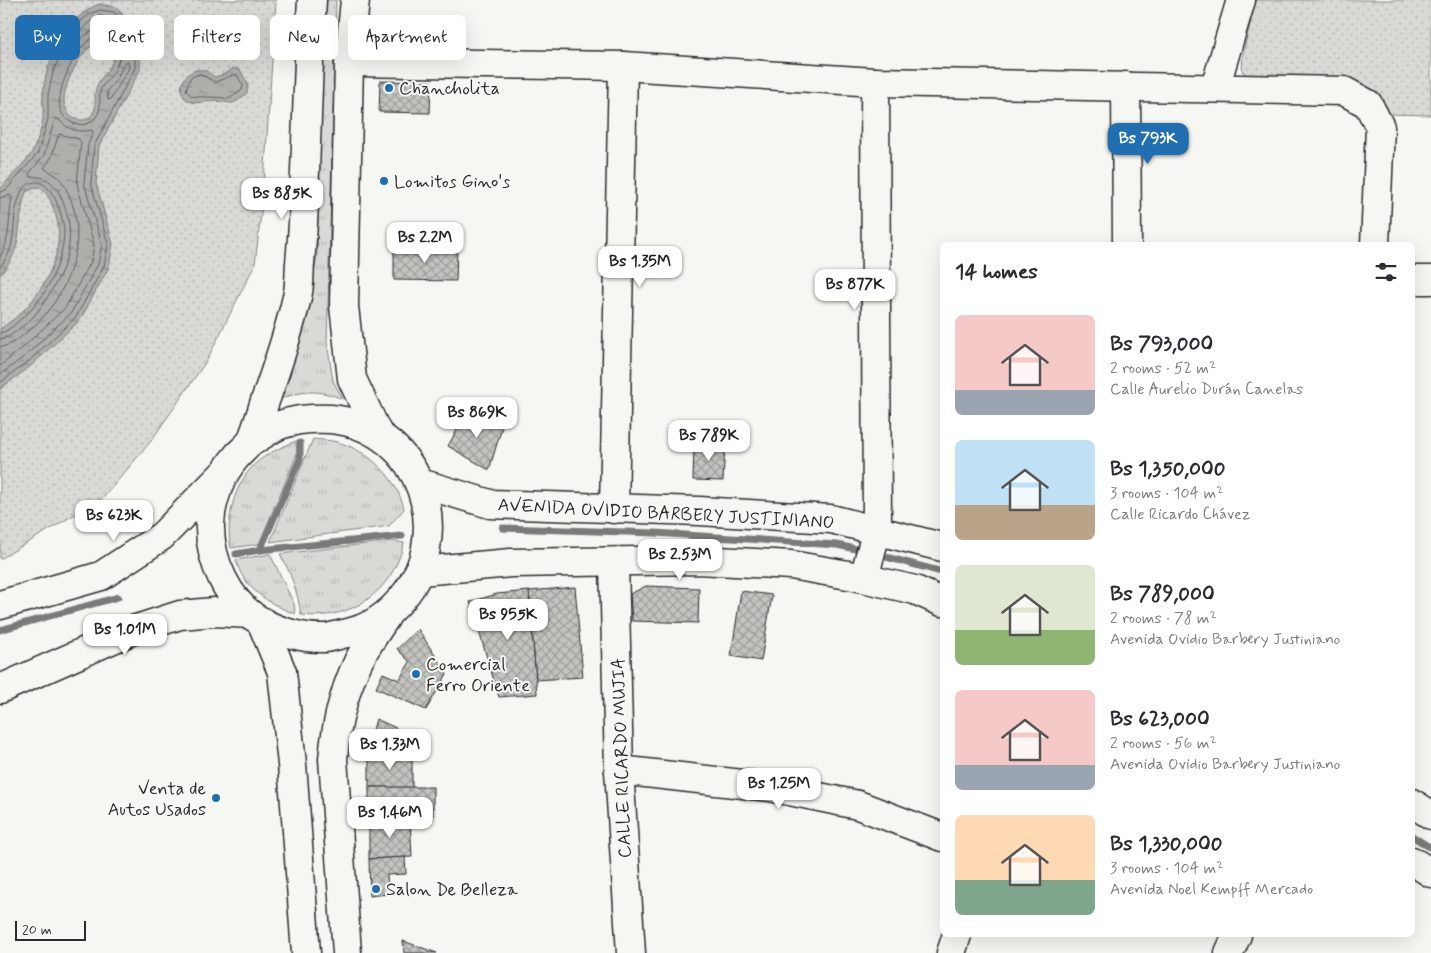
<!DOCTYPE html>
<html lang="en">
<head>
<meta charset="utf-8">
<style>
	body { margin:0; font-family:Mynerve,sans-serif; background:#f2f2f3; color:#2b2b33; height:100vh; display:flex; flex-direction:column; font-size:19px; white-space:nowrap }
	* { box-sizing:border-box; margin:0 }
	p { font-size:16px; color:#7c7c81 }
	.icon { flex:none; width:28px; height:28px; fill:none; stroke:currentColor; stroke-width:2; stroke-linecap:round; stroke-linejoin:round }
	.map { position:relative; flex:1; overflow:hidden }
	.details { position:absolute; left:940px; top:242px; width:475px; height:695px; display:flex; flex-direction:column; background:#fff; border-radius:8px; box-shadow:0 5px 20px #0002 }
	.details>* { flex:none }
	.banner { position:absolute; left:15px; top:15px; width:475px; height:45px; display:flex; gap:10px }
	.scale { position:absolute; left:15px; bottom:12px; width:71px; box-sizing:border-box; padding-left:5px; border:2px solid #2b2b2b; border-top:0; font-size:14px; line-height:18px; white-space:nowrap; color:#2b2b2b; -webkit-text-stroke:4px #f6f6f2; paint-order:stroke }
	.price { position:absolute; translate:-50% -42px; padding:0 11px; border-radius:10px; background:#fff; color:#222; font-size:16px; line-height:32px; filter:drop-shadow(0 1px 2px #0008) }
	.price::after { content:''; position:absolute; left:50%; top:30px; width:15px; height:11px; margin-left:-8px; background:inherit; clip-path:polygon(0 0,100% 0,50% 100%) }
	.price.active { background:#1f6fb2; color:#fff }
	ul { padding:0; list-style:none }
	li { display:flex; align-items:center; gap:15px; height:125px; padding:0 15px }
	li span { display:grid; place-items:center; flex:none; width:140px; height:100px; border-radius:8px; color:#555 }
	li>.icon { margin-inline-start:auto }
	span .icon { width:60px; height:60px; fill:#fffc; stroke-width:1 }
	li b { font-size:21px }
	h2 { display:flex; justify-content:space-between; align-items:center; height:60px; padding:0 15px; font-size:21px }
	.chip { padding:0 18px; border-radius:8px; background:#fff; box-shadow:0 5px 20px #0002; font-size:18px; line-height:45px }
	.chip.active { background:#1f6fb2; color:#fff }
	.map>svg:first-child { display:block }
</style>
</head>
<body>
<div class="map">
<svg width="1431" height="953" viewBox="0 0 1431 953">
	<defs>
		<pattern id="grass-tufts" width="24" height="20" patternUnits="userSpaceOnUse" patternTransform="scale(1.25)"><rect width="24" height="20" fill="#d9d9d5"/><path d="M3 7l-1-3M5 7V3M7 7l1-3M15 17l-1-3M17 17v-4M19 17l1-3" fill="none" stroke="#babab7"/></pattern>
		<pattern id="park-dots" width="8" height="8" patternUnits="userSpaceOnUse" patternTransform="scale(1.25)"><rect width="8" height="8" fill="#d9d9d5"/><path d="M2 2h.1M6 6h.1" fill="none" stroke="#babab7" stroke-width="1.8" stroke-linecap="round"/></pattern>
		<pattern id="water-ripples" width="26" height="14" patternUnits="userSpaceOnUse" patternTransform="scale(1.25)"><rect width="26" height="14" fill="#aeaeab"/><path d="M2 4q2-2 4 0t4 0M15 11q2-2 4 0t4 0" fill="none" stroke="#8e8e8b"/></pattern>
		<pattern id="building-cross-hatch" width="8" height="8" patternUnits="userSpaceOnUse" patternTransform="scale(1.25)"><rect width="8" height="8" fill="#c3c3c0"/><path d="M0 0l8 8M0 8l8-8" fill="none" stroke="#9f9f9c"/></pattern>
	</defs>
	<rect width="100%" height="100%" fill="#f6f6f2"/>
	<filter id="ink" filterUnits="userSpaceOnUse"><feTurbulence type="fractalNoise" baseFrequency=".02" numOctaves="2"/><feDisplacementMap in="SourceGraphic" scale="10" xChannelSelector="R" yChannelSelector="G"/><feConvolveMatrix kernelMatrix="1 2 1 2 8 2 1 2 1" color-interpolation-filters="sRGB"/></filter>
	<g filter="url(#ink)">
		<!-- grass -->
		<g fill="url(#grass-tufts)" stroke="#828280">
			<path d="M 325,0 L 336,0 L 327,342 L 333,381 L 343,399 C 317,389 303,390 278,400 L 301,338 L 311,294 L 317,256 L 321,72 Z"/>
			<path d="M 313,439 C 321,440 330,440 337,442 C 368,450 397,477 404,509 L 389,526 L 270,542 Z"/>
			<path d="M 296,441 L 297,454 L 259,544 L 231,548 C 225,520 234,484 255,464 C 267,453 282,447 296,441 Z"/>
			<path d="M 392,541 L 404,543 C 392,592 352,621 301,615 C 298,593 291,573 280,554 Z"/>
			<path d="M 270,554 L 294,604 L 295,614 C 270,604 243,589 236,560 Z"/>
		</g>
		<!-- park -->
		<g fill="url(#park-dots)" stroke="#828280">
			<polygon points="0,0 276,0 263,197 255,264 207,360 151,441 104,497 0,559"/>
			<path d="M 1256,0 L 1431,0 L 1431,115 L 1385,114 C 1381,104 1378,94 1369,88 C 1352,77 1276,79 1253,79 L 1242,71 L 1243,53 Z"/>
		</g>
		<!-- water -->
		<g fill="url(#water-ripples)" stroke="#7a7a78" fill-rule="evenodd">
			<path d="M 99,4 L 116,7 L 129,22 L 140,42 L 140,70 L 99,146 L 96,183 L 113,244 L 109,267 L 80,320 L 32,365 L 0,389 L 0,329 C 8,323 17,317 24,310 C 48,285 69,242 53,208 C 50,199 47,190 37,187 L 26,192 C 15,225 26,246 0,275 L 0,190 C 8,178 30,160 34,148 C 38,139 42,128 43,119 C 44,111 42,103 43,95 C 45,62 66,17 99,4 ZM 103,41 L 114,46 C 116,70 103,70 96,88 C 93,97 99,110 90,117 C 84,122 78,120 71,117 C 67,112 64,107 64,100 C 64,82 84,42 103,41 Z"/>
			<path d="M 233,68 L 240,70 L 248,84 L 247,93 C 230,108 234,102 215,101 C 207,101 200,104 192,102 C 172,97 183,67 202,70 C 208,70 210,75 215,77 L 227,73 Z"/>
		</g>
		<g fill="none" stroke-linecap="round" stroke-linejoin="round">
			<!-- shore -->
			<g stroke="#5f5f5e" stroke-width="1">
				<path d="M 100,16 C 111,18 120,24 122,35 L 119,36 C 101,27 91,28 77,43 L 74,43 L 74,39 C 82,30 88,20 100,16 Z"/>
				<path d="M 104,36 L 119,44 C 121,56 118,67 111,76 C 107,81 101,86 100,92 C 99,99 101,105 99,111 C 92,132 65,127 60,108 C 56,90 76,45 93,38 C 96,36 101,36 104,36 Z"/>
				<polygon points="128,62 129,68 111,99 108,100 107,91 117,79 124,63"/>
				<path d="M 200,74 L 215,82 L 236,74 L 243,85 L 242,90 L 229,99 C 216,96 205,98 192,96 L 186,90 L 190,78 Z"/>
				<polyline points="0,192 6,190 38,153 48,119 48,95 53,72 69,36 81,21 91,13 100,10 114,12 125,25 135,43 135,68 94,146 91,183 108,244 104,266 76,317 29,361 0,383"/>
				<path d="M 0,198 L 10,195 L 12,198 C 8,218 11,240 0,257"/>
				<path d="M 0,267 C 14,251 13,234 15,214 C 16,206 19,198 22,190 C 46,163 63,211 64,231 C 64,260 45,301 22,318 C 16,323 8,332 0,333"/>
				<path d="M 0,339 C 9,339 16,331 23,326 C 35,317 42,306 50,293 C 70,261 77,231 60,195 C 54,182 45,175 30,177 L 29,174 L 44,155 L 55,119 L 58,119 C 68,130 78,133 92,130 L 93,132 L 88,145 L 84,183 L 102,244 L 98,264 L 71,313 L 25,356 L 0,375"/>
				<path d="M 0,347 C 11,346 18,339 27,332 C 62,305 87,251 73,206 C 70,197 65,183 57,176 C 53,173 48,171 44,168 L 51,158 L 59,134 L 79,139 L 81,142 L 77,184 L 94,245 L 91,262 L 65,308 L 20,350 L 0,366"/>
			</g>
			<!-- stream -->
			<g stroke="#7a7a78" stroke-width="7">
				<polyline points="503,528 655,533 837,545 865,551"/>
				<polyline points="260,550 300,459 300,443"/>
				<polyline points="236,554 260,550 402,536"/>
				<polyline points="875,554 942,572"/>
				<polyline points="0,630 118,597"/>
				<polyline points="1412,836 1431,848"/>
			</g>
		</g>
		<!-- building -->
		<g fill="url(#building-cross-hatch)" stroke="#2b2b2b">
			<polygon points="380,81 431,82 430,113 379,112"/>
			<polygon points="394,247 457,248 456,281 394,280"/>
			<polygon points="469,408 502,427 489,470 448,446"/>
			<polygon points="694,444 725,445 723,481 693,480"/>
			<polygon points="646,586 699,588 698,623 632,621 630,594"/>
			<polygon points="575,587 583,677 536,680 529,591"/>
			<polygon points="529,591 537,694 499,697 470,602 497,594"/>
			<polygon points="741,591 772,595 761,661 731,656"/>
			<polygon points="418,629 447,674 426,710 376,688 383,673 399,680 410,662 397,649"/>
			<polygon points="376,719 396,728 390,755 369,755 369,744"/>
			<polygon points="369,755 412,756 412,788 369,787"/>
			<polygon points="369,787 433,787 433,819 369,820"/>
			<polygon points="369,820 410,820 412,857 369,859"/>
			<polygon points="405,857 406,874 387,875 388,894 370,896 369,859"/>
			<polygon points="403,941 437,953 404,953"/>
		</g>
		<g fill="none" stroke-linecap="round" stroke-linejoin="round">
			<defs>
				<g id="minor">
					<polyline points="349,62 623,66 875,82 1344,91 1368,104 1380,127 1375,245"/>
					<polyline points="1126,86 1127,245"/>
					<polyline points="1215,88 1241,0"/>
					<polyline points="1412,280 1431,280"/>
					<polyline points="420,483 490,504 699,511 831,519 942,547"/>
					<polyline points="614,509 623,66"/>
					<polyline points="614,562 619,770 631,953"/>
					<polyline points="420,571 511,563 699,560 791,565 854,576 915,590 942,602"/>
					<polyline points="864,578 877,529 875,82"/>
					<polyline points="0,605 101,576 162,536 224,473"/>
					<polyline points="0,689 133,630 180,615 214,612 250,614"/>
					<polyline points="619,770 770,787 858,805 942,837"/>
					<polyline points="1412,803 1431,815"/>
					<polyline points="1412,861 1431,873"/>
					<polyline points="951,953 957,935"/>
					<polyline points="1229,953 1237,935"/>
				</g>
				<g id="major">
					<polyline points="355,0 349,62 344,306 352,379 378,434"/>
					<path d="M 251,442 C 260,437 270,429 280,425 C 296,419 314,418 331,419 C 423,428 459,539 397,604 C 384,618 366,629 348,633 C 341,634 333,637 326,638 C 304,639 279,632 260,621 C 228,602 209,560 210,524 C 211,500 221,474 237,456 C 242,450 249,446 252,439 C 257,427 261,413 265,401 C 277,367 289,332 297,297 C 300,286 299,274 300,263 C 302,240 304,217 304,194 C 307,130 308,65 312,0"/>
					<polyline points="261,621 282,672 292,764 306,953"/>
					<path d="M 347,953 L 333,759 C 336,722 346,681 365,649 C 372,638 379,627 386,617"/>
				</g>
			</defs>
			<!-- minor casing -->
			<use href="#minor" stroke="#2b2b2b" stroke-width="31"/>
			<!-- major casing -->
			<use href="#major" stroke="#2b2b2b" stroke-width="31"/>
			<!-- minor -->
			<use href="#minor" stroke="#f6f6f2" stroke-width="28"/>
			<!-- major -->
			<use href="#major" stroke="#f6f6f2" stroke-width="28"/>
		</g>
	</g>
	<!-- markers -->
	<g fill="#1f6fb2" stroke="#f6f6f2" stroke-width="2">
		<circle cx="389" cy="88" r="5"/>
		<circle cx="384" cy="181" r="5"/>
		<circle cx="416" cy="674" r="5"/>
		<circle cx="216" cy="798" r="5"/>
		<circle cx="376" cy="889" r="5"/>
	</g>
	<g text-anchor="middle" stroke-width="4" stroke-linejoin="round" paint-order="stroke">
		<!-- poi labels -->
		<g font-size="18" fill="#2b2b2b" stroke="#f6f6f2" text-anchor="start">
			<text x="399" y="94">Chancholita</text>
			<text x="394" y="187">Lomitos Gino's</text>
			<text x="426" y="670">Comercial<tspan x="426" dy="21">Ferro Oriente</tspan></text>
			<text x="206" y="794" text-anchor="end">Venta de<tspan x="206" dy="21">Autos Usados</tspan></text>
			<text x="386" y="895">Salon De Belleza</text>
		</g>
		<!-- street labels -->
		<g font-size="18" fill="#2b2b2b" stroke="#f6f6f2">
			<text transform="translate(666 513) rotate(3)" y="6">AVENIDA OVIDIO BARBERY JUSTINIANO</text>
			<text transform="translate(621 758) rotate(-92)" y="6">CALLE RICARDO MUJIA</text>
		</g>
	</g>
</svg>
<div class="scale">20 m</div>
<b class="price active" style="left:1148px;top:165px">Bs 793K</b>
<b class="price" style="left:282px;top:220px">Bs 885K</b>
<b class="price" style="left:425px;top:264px">Bs 2.2M</b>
<b class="price" style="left:640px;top:288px">Bs 1.35M</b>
<b class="price" style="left:855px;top:311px">Bs 877K</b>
<b class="price" style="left:477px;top:439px">Bs 869K</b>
<b class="price" style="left:709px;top:462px">Bs 789K</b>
<b class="price" style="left:114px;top:542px">Bs 623K</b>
<b class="price" style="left:680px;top:581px">Bs 2.53M</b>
<b class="price" style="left:508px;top:641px">Bs 955K</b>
<b class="price" style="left:125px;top:656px">Bs 1.01M</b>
<b class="price" style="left:390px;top:771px">Bs 1.33M</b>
<b class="price" style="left:779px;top:810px">Bs 1.25M</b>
<b class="price" style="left:390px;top:839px">Bs 1.46M</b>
<div class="banner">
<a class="chip active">Buy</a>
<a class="chip">Rent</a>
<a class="chip">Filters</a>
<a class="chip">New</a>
<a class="chip">Apartment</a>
</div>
<section class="details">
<h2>14 homes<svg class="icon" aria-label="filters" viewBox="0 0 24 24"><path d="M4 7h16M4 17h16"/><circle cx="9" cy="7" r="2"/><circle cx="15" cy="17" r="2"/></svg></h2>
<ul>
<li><span style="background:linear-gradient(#f6c9c9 75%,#9aa5b1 0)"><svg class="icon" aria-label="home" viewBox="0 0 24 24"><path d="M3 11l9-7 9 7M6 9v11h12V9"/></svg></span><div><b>Bs 793,000</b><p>2 rooms · 52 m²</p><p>Calle Aurelio Durán Canelas</p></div></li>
<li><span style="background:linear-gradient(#bfe0f5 65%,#b9a48a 0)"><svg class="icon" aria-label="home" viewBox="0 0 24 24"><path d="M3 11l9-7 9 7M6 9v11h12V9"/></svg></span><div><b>Bs 1,350,000</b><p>3 rooms · 104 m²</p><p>Calle Ricardo Chávez</p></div></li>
<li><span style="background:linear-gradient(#dfe7d0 65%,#8fb573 0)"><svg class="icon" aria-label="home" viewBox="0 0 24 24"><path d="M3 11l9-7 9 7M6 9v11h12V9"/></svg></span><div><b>Bs 789,000</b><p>2 rooms · 78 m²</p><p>Avenida Ovidio Barbery Justiniano</p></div></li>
<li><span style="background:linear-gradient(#f6c9c9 75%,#9aa5b1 0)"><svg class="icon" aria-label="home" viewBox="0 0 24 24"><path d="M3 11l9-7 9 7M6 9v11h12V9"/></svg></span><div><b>Bs 623,000</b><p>2 rooms · 56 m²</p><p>Avenida Ovidio Barbery Justiniano</p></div></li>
<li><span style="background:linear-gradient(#ffd9b3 65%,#7fa58c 0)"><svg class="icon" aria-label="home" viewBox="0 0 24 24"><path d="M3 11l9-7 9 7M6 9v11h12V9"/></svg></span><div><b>Bs 1,330,000</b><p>3 rooms · 104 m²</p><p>Avenida Noel Kempff Mercado</p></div></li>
</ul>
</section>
</div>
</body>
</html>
